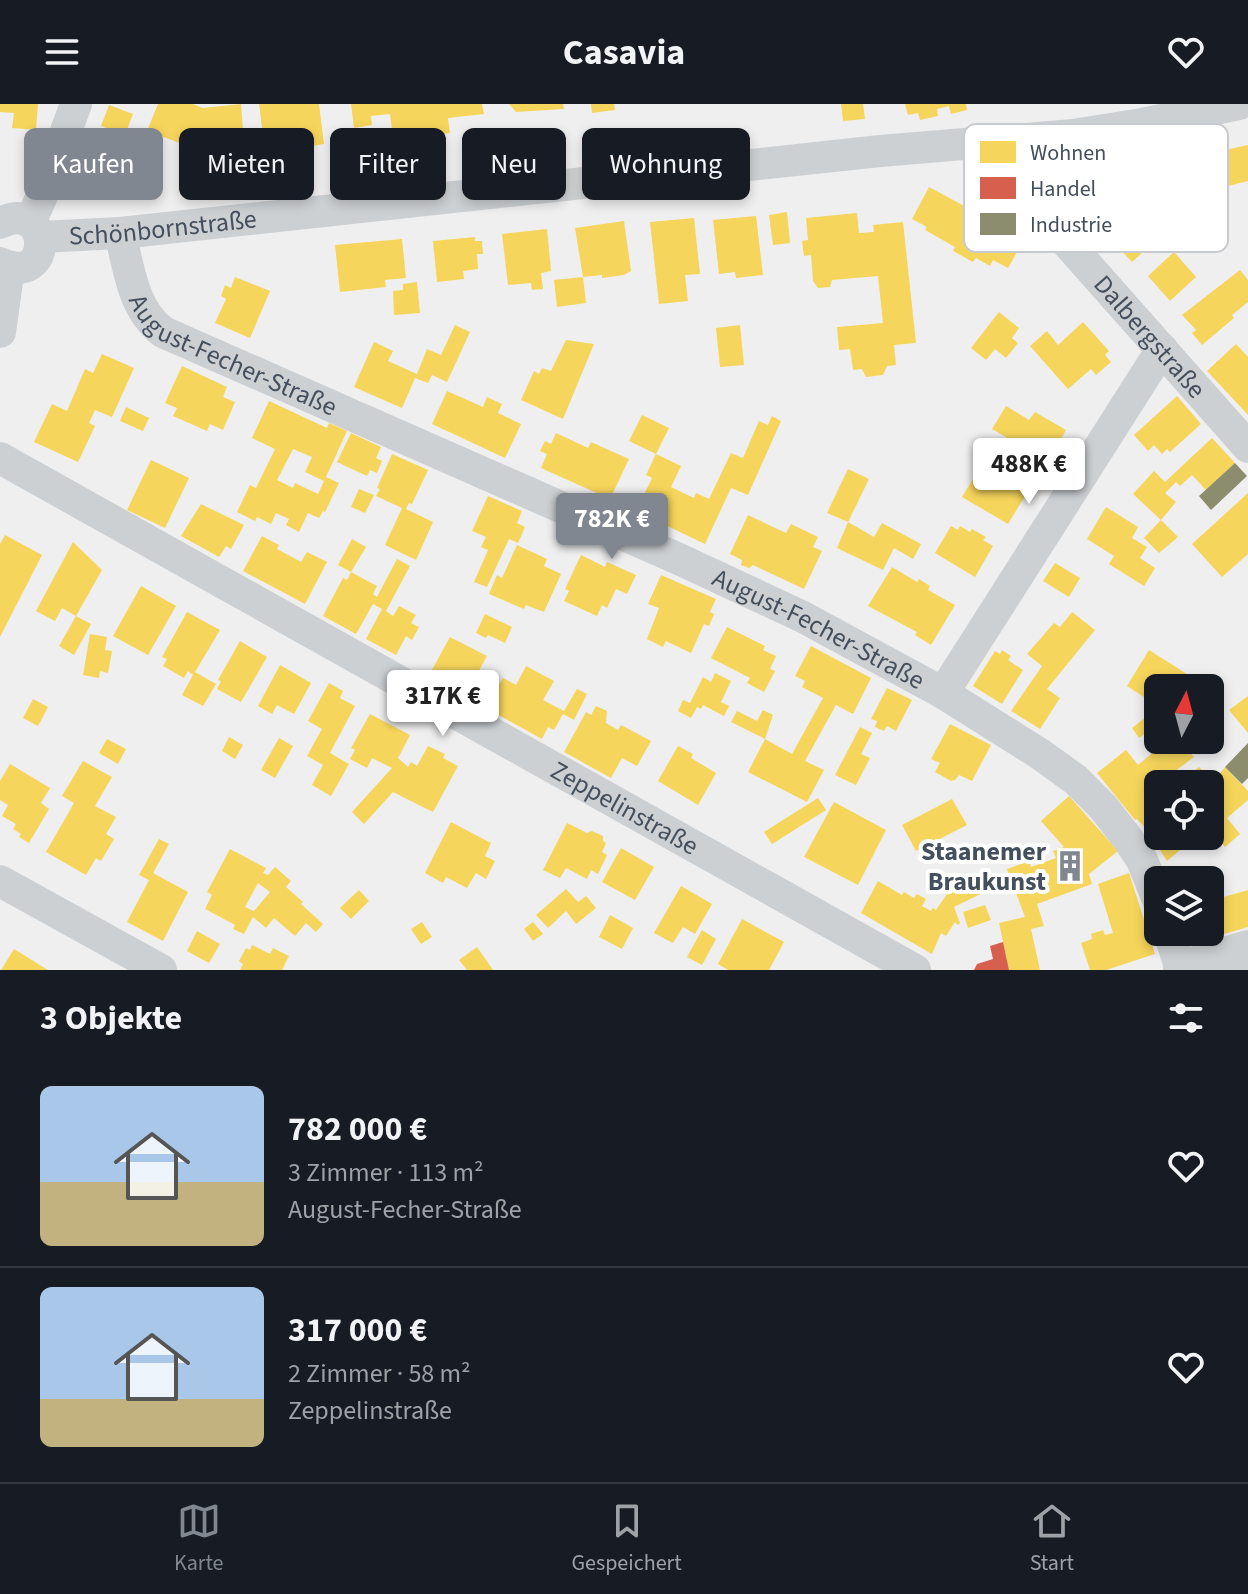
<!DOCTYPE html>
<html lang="de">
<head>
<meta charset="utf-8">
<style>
	body { margin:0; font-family:"Source Sans 3",sans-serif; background:#242831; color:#f1f3f6; height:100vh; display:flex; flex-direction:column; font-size:30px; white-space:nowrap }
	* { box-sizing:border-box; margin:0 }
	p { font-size:26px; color:#9ea1a6 }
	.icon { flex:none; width:44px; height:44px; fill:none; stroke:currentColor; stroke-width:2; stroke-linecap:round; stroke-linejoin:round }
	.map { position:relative; height:866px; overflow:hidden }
	.drawer { display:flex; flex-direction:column; background:#171b24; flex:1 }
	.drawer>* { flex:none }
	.hud { position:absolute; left:24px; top:24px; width:800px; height:72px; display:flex; gap:16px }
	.needle { width:52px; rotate:6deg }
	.controls { position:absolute; left:1144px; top:570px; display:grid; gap:16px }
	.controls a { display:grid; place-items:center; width:80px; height:80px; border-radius:12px; background:#171b24; box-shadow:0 4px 12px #0003; font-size:40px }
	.price { position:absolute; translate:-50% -68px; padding:0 18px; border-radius:8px; background:#fff; color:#222; font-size:26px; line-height:52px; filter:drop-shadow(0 2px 4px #0008) }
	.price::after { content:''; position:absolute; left:50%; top:48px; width:24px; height:18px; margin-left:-12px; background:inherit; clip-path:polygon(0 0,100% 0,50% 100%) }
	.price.selected { background:#808791; color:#fff }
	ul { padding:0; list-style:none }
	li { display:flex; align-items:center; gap:24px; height:200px; padding:0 40px }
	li+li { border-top:2px solid #363941 }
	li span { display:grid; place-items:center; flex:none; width:224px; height:160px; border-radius:12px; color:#555 }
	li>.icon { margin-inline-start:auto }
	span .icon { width:96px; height:96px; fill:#fffc; stroke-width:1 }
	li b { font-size:34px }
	h2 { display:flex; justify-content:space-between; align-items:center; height:96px; padding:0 40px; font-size:34px }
	.chip { padding:0 28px; border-radius:12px; background:#171b24; box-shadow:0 4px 12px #0003; font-size:28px; line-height:72px }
	.chip.selected { background:#808791; color:#fff }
	header { display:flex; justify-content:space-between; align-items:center; height:104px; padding:0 40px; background:#171b24; font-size:36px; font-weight:700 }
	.dock { display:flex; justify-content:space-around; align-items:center; height:112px; border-top:2px solid #363941; background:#171b24; font-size:22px; color:#9ea1a6 }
	.dock a { display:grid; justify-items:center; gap:4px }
	.dock .selected { color:#808791 }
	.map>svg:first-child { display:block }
</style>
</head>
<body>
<header><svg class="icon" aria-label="menu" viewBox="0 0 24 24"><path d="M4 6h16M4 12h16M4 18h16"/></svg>Casavia<svg class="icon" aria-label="heart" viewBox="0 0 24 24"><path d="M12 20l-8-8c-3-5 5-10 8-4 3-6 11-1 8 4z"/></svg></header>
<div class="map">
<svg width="1248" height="866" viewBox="0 0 1248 866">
	<rect width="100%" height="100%" fill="#f0efef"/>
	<!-- homes -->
	<g fill="#f6d55c" fill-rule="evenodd">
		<polygon points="0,0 38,0 36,26 12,24 14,9 0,8"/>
		<polygon points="158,0 193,0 203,4 241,0 245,52 236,53 236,58 216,60 215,54 207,55 207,49 147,27"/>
		<polygon points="259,0 319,0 324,40 306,43 306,48 299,55 286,53 277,46 265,47"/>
		<polygon points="351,0 482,0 484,10 448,14 450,29 393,35 390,10 371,12 372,21 354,24"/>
		<polygon points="509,0 563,0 564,5 516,8"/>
		<polygon points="591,0 614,0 615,6 592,9"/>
		<polygon points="841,0 863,0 865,15 843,17"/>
		<polygon points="905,0 966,0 967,6 951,10 949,2 937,5 938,12 920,16 918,9 908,11"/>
		<polygon points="109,1 133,10 125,31 101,22"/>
		<polygon points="1248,41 1248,77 1228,82 1221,47"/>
		<polygon points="929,83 1009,126 1004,135 1020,143 1008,164 993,156 990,162 976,154 973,158 953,147 955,143 925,126 927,123 912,115"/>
		<polygon points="1128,88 1165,128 1132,158 1095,118"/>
		<polygon points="787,108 790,139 773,141 769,111"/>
		<polygon points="857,109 859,129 874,128 873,121 903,118 916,239 894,241 896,261 887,262 883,271 866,273 862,265 853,266 850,245 839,246 837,223 883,219 878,172 832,176 830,183 818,184 813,177 811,151 804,152 802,137 808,136 806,114"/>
		<polygon points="756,112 763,171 736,174 735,168 719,170 713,116"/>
		<polygon points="694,114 700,170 685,171 688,197 659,200 650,118"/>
		<polygon points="624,117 631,167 624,171 602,174 602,171 583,173 586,199 557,203 554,176 583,173 575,124"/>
		<polygon points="547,125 551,167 541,169 543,185 532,186 531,179 508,181 502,130"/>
		<polygon points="475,133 475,137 482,137 483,150 477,150 478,165 463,167 464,175 437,178 433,137"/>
		<polygon points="402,135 406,174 385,176 386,183 340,188 335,141"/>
		<polygon points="1174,148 1196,173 1170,197 1148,172"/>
		<polygon points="1240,166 1248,176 1248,198 1232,211 1234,214 1202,241 1192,229 1196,226 1182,211"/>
		<polygon points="235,173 270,187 250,234 215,219 226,195 221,192 225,181 231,184"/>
		<polygon points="417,178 420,209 394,211 393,187 403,186 403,180"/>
		<polygon points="999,208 1019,224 1012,234 1018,239 1006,254 995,245 986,256 971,244"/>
		<polygon points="1083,218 1109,247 1105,251 1111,258 1096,271 1091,265 1068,285 1030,242 1047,227 1058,241"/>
		<polygon points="455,221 470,228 447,278 432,271 428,279 415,274 402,304 354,283 374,238 393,247 388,257 417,270 427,245 441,251"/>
		<polygon points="740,221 744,261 720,263 716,224"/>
		<polygon points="566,236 594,240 563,315 521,296 534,267 539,270 542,264 551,267"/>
		<polygon points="1236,240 1248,253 1248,311 1207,267"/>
		<polygon points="102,250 134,264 112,313 95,306 89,319 95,322 78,358 34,338 52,300 67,307 85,265 93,269"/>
		<polygon points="182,262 227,283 223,293 235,298 223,326 210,320 207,327 173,312 177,304 165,299"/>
		<polygon points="447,287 483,303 487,293 502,300 498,309 521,320 505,354 432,320"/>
		<polygon points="1177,292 1201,320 1170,348 1167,345 1162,350 1154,341 1148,347 1134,331"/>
		<path d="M 269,297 L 327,324 L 329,319 L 347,327 L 326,373 L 339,379 L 325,408 L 323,407 L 319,414 L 308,409 L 299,428 L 286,421 L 289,415 L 276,409 L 271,420 L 257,413 L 255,417 L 237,408 L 250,381 L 256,384 L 275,345 L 252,334 ZM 293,345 L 312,353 L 305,368 L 324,377 L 318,390 L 295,379 L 293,384 L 277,376 Z"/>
		<polygon points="1006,302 1029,316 1035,308 1066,326 1048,358 992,325"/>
		<polygon points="126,303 149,314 143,327 120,317"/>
		<polygon points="642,311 669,324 656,350 629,337"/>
		<polygon points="772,312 781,317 748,391 731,384 705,440 636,407 652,374 646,371 656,350 681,362 671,383 694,394 696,389 709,395 731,349 743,354 759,317 768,321"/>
		<polygon points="351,329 381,343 376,354 382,357 377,369 370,366 367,372 337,358"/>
		<polygon points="556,329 588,344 591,338 629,355 610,395 541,364 547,350 540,347 545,337 551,340"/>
		<polygon points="1212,334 1235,359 1206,386 1192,371 1180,382 1176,378 1165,389 1176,398 1161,416 1133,390 1154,367 1165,378"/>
		<polygon points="392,350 428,366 412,400 409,399 406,405 433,418 416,456 385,441 402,404 376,392 380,385 377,384"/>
		<polygon points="985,355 1031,382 1008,420 962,393"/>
		<polygon points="151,356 189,374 165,424 127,406"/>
		<polygon points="848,365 869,375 848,418 874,433 882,419 921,440 913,455 894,444 883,466 837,444 848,418 827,409"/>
		<polygon points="359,385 374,391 365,409 351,403"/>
		<polygon points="1248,389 1248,450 1222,473 1192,440"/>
		<polygon points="488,392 522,407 517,419 525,423 518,439 509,435 487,483 474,478 488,446 481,443 486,433 472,427"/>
		<polygon points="201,400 244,421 231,445 226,442 219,453 181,432"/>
		<polygon points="1106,403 1138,423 1132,434 1147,443 1140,454 1155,464 1144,482 1109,460 1114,452 1087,435"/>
		<polygon points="748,411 786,429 791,420 818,433 813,443 822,447 804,485 753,461 749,464 741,461 742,456 730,450"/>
		<polygon points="1161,416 1178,433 1159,449 1144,434"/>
		<polygon points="951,422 958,426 960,422 970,428 972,425 986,433 983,436 993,442 975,473 935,449"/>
		<polygon points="5,431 42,451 0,533 0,440"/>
		<polygon points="262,432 279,441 277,445 301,458 307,448 327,458 305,500 243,467"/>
		<polygon points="352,435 366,443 351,468 377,482 373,490 377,493 397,455 410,462 386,507 393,512 399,502 416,511 411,519 419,523 412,536 406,532 396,551 366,535 382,505 373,500 356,530 323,512 343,474 347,476 351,468 338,461"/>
		<polygon points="73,438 102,466 76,512 62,504 55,517 36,507"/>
		<polygon points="517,441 547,455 544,462 561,470 544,508 526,501 524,505 489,490 497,471 502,474"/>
		<polygon points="581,451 605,463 607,458 636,471 627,490 616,485 607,504 602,501 597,512 564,497 569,487 565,485"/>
		<polygon points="1055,459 1080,474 1069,493 1043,477"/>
		<polygon points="892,463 917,478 919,475 930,482 928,486 955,501 931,541 915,531 917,528 868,502"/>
		<polygon points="661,471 716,495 710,508 714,510 709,522 704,520 691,549 666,537 663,543 647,535 659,504 648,500"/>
		<polygon points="141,482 176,502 148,551 113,532"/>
		<polygon points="187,508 220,526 195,568 216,580 203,602 182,591 193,571 188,567 184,574 163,562 167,555 162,553"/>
		<polygon points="1072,508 1095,526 1047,585 1060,594 1040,625 1011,607 1042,562 1027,550 1054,519 1060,523"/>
		<polygon points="485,510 512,523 505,539 488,531 486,534 476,529"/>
		<polygon points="76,512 91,520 74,551 59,542"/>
		<polygon points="727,523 765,542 763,546 776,552 770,565 775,567 764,588 747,579 750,574 711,554"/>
		<polygon points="90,530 107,533 105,546 112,547 108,569 100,567 99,574 83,571"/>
		<polygon points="450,533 487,552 465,592 428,573"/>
		<polygon points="240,537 267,553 241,598 217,585 221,577 218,576"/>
		<polygon points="811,542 871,574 853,610 836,601 805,657 824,666 807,698 748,668 765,635 792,650 823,594 802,583 805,577 795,572"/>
		<polygon points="1002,546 1011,552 1008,556 1023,566 1002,600 973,582 995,547 1000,550"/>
		<polygon points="1149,546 1190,572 1177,584 1158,584 1158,602 1127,582"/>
		<polygon points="280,561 311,579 294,610 277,601 272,610 258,602"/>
		<polygon points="526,562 554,577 543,596 564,607 577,585 587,590 574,616 563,610 554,626 548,623 542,635 486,604 503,574 516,581"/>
		<polygon points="715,569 731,577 721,598 729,602 724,612 703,601 701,605 697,603 691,614 678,607 683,596 690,599 703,573 711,578"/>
		<polygon points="329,579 343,587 340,594 355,602 330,649 349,660 331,692 312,681 323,661 307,652 322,625 308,617"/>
		<polygon points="887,584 912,596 896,627 887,622 884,627 875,623 877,617 871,615"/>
		<polygon points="1248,592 1248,629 1229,606"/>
		<polygon points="33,595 48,603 38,622 23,614"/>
		<polygon points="596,602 607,607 606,619 618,626 621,621 651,637 637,662 622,654 611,674 564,648 586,608 591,611"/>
		<polygon points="763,606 773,611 765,635 731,618 737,607 757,617"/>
		<polygon points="1155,606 1158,610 1158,620 1139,634 1132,624"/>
		<polygon points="370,610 410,631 398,654 408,663 411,658 417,662 428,642 445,650 443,654 458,662 433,708 393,688 364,720 352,708 392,664 372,654 367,664 350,655 355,646 351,644"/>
		<polygon points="950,620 991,641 972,677 959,671 955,676 951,677 935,668 940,659 931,655"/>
		<polygon points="860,623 872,629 861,650 870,654 856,681 835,671"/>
		<polygon points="229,633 243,641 235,655 222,647"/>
		<polygon points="279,634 293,642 275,674 261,666"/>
		<polygon points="107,635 126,645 118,660 99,649"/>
		<polygon points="1160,636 1180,636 1194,653 1158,680 1158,732 1205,732 1197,739 1193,735 1167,757 1148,727 1137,715 1135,716 1097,669 1126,646 1138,661 1155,647 1151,643"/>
		<polygon points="678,642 693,650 691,654 716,669 698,701 658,677"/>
		<polygon points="83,657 112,673 95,702 116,713 106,730 114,735 101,757 96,754 86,771 46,748 74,699 62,692"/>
		<polygon points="10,660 50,684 41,699 49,705 29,739 19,733 21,730 13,725 16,720 2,712 8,701 0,696 0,677"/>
		<polygon points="1199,663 1213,679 1225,663 1248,687 1248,696 1227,714 1240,730 1225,743 1210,726 1210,680 1186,680 1182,676"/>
		<polygon points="1069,692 1118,747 1089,770 1092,780 1037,800 1044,822 1031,825 1040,866 1009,866 999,819 1025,813 1007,765 1029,757 1031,763 1056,754 1053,747 1064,743 1041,717"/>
		<polygon points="818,694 826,706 772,740 764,728"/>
		<polygon points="952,695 967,721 916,747 902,721"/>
		<polygon points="834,698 886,726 858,781 804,753"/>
		<polygon points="451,718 491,739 485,752 495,757 486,775 476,769 467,784 446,773 443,779 425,769"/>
		<polygon points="567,719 587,729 592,727 603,732 603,737 606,739 602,748 607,751 598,770 591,766 587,775 566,764 560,774 543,766"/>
		<polygon points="159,735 169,740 153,769 188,788 163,837 127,818 149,776 139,771"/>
		<polygon points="621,744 654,763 635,796 602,778"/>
		<path d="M 230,745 L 266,764 L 263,769 L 268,771 L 275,763 L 291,777 L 286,783 L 303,798 L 301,800 L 323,820 L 316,828 L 306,819 L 295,832 L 274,814 L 266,824 L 253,813 L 244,830 L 233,825 L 235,821 L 205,805 L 212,791 L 207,788 ZM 258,779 L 270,788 L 254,807 L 245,803 Z"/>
		<polygon points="1129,769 1155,850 1106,866 1090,866 1081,839 1092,835 1091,830 1103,826 1105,831 1113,829 1098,780"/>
		<polygon points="960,770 967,782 987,772 993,784 954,803 960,819 958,821 955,818 946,832 941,829 932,850 861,809 878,777 902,791 904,788 914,794 917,790 926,795 922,802 931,807 933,804 936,806 947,790 941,779"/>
		<polygon points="681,782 712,800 695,830 683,823 673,839 654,829"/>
		<polygon points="566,785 578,798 586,792 596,804 576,820 566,807 548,824 536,811"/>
		<polygon points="359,786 369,797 351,815 340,804"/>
		<polygon points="1248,786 1248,823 1190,840 1186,828 1210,828 1210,787 1213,796"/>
		<polygon points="985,801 991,816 968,824 963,808"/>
		<polygon points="610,811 633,824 622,845 599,833"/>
		<polygon points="742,815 784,838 769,866 728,866 718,860"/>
		<polygon points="422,818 432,833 421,840 411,825"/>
		<polygon points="533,818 543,830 533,837 524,825"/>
		<polygon points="702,826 716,835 702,861 687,853"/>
		<polygon points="197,827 220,840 209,859 187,847"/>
		<polygon points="252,841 270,850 273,844 289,852 282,866 240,866 243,860 239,857 246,844 250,846"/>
		<polygon points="477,843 493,866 467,866 459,856"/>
		<polygon points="14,845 48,866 1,866"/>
	</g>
	<!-- shops -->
	<polygon fill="#d6604d" points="1003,838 1009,866 974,866 977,860 993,855 990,842"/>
	<!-- industry -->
	<g fill="#8c8c6e">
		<polygon points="1235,359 1247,372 1211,406 1199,392"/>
		<polygon points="1248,639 1248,674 1242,680 1225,663"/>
	</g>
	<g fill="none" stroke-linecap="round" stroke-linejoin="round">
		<!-- minor -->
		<g stroke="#cdd0d3" stroke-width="32">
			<path id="s1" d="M 1012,36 L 1023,78 L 1039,107 L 1248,343"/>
			<polyline points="30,118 42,92 76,0"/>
			<path d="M 0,119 C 52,93 55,185 0,159"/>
			<path id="s2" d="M 120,129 C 129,164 132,204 163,228 L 681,456 L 803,513 L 943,589 L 1040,650 L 1076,676 L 1103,703 L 1128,735 L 1142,756 L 1158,796"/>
			<path id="s3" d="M 41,133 L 120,129 L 880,47 L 1073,31 L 1142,20 L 1239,0"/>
			<polyline points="0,228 9,163"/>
			<path id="s4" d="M 0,354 L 915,866"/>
			<polyline points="943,589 1162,245"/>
			<polyline points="0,777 161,866"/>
			<polyline points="1169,828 1181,866"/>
		</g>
		<!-- tertiary -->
		<polyline stroke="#cdd0d3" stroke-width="40" points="1183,866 1248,846"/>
	</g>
	<!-- icons -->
	<defs>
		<symbol id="building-bare" viewBox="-9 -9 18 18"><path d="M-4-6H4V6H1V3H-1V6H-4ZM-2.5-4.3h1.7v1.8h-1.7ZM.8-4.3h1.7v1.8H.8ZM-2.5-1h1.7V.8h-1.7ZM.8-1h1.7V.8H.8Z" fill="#808791" stroke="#fff" stroke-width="2.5" paint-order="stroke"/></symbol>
	</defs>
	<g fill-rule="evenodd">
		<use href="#building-bare" x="1048" y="740" width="44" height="44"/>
	</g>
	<g text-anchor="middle" stroke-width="8" stroke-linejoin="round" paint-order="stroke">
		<!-- street labels -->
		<g font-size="26" fill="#444f5e" stroke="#fff">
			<text dy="9" stroke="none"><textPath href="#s3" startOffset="122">Schönbornstraße</textPath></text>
			<text dy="9" stroke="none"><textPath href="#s1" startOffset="244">Dalbergstraße</textPath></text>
			<text dy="9" stroke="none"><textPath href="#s2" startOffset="182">August-Fecher-Straße</textPath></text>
			<text dy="9" stroke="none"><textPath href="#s2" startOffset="830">August-Fecher-Straße</textPath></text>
			<text dy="9" stroke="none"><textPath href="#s4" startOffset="716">Zeppelinstraße</textPath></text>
		</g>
		<!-- poi labels -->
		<g font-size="26" font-weight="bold" fill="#444f5e" stroke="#fff" text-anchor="end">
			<text x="1046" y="756">Staanemer<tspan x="1046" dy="30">Braukunst</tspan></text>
		</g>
	</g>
	<!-- legend -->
	<rect x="964" y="20" width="264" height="128" rx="12" fill="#fff" stroke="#c7cacf" stroke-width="2"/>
	<rect x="980" y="37" width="36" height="22" fill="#f6d55c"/>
	<rect x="980" y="73" width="36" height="22" fill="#d6604d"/>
	<rect x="980" y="109" width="36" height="22" fill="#8c8c6e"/>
	<g font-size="22" fill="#444f5e">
		<text x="1030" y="56">Wohnen</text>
		<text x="1030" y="92">Handel</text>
		<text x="1030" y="128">Industrie</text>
	</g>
</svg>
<div class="controls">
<a><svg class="needle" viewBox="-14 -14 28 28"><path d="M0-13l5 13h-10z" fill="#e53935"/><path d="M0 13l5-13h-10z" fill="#9ea1a6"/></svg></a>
<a><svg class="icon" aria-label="locate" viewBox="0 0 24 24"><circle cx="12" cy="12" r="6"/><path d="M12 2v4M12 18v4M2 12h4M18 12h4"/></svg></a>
<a><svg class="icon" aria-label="layers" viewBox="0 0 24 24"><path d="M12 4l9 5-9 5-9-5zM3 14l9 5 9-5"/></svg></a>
</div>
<b class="price" style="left:1029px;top:402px">488K €</b>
<b class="price selected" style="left:612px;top:457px">782K €</b>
<b class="price" style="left:443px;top:634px">317K €</b>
<div class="hud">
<a class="chip selected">Kaufen</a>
<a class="chip">Mieten</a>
<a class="chip">Filter</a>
<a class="chip">Neu</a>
<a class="chip">Wohnung</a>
</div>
</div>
<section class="drawer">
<h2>3 Objekte<svg class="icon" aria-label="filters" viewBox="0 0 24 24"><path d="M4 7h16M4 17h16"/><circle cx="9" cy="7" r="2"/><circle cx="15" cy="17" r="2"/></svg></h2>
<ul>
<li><span style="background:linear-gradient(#a9c7e8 60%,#c2b280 0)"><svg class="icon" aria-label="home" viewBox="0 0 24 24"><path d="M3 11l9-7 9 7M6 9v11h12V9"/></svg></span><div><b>782 000 €</b><p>3 Zimmer · 113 m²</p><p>August-Fecher-Straße</p></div><svg class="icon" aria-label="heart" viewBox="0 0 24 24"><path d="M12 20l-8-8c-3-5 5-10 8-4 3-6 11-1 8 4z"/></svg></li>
<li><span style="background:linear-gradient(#a9c7e8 70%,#c2b280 0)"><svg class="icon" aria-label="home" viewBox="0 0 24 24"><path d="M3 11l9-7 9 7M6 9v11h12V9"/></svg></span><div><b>317 000 €</b><p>2 Zimmer · 58 m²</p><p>Zeppelinstraße</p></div><svg class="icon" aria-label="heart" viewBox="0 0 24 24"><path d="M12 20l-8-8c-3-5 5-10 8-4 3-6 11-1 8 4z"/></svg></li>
</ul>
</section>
<nav class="dock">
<a class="selected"><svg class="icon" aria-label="map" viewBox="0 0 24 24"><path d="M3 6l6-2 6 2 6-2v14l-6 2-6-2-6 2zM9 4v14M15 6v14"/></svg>Karte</a>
<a><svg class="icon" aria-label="saved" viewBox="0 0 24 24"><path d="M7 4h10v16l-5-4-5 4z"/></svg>Gespeichert</a>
<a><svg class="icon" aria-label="home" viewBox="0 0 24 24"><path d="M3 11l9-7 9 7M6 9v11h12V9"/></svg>Start</a>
</nav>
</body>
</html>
